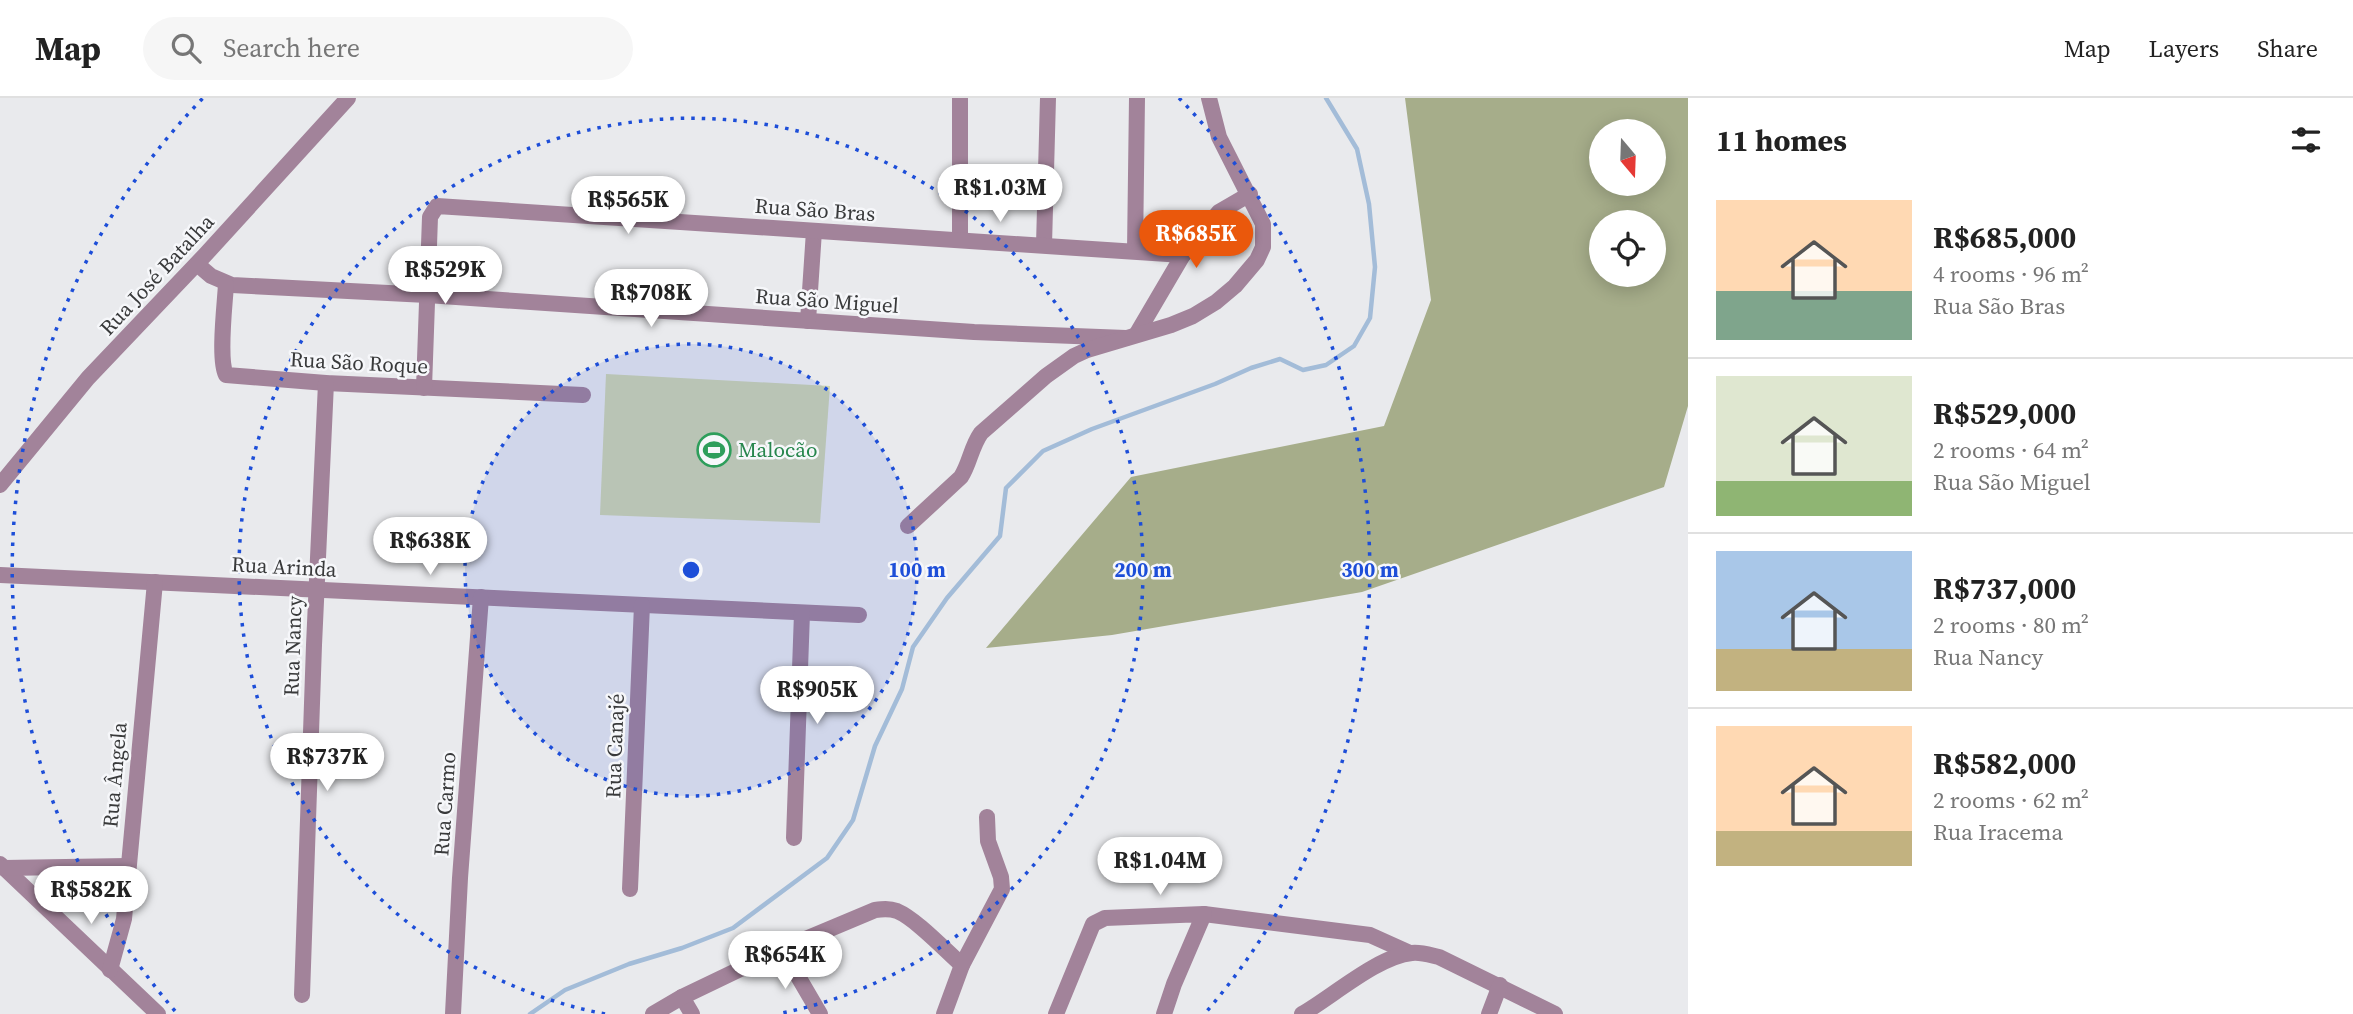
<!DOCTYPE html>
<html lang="en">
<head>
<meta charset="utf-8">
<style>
	body { margin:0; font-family:"Source Serif 4",serif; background:#f6f6f6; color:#222; height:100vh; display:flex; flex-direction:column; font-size:26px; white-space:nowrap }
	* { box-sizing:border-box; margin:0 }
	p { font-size:23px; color:#767676 }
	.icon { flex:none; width:38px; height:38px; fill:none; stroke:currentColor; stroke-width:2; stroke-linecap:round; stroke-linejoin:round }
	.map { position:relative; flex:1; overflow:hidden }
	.details { display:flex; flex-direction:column; background:#fff; width:665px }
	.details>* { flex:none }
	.needle { width:46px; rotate:161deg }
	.tools { position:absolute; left:1589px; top:21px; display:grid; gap:14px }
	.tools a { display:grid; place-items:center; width:77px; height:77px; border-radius:50%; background:#fff; box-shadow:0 4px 18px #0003; font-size:35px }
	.price { position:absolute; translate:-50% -60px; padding:0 16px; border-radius:24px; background:#fff; color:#222; font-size:23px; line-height:46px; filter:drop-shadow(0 2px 4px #0008) }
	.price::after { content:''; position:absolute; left:50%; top:42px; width:21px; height:16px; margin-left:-10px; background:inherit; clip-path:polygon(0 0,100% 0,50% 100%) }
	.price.current { background:#ea580c; color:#fff }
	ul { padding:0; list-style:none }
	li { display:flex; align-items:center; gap:21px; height:175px; padding:0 28px }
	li+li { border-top:2px solid #e0e0e0 }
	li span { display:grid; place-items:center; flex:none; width:196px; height:140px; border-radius:0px; color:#555 }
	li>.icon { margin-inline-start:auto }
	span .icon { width:84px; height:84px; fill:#fffc; stroke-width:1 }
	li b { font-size:30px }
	h2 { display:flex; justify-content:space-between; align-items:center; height:84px; padding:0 28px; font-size:30px }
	header { display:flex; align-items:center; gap:42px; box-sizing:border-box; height:98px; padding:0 35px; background:#fff; border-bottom:2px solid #e0e0e0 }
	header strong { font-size:33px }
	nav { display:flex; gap:38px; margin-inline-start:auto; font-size:24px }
	.search { width:490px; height:63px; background:#f6f6f6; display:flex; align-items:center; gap:18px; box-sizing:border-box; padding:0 24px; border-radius:38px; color:#767676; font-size:26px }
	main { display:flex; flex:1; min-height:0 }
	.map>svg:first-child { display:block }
</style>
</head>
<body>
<header>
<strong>Map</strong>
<div class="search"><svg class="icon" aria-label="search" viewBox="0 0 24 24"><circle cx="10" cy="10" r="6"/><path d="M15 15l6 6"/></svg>Search here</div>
<nav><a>Map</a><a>Layers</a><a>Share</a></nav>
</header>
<main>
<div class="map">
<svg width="1688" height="916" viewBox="0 0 1688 916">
	<rect width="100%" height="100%" fill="#e9eaed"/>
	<!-- green -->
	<polygon fill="#ced5b1" points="606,276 830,288 820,425 600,417"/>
	<!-- forest -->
	<path fill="#a6ad8a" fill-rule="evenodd" d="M 1405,0 L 1688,0 L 1688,308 L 1664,389 L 1362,494 L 1112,537 L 986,550 L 1131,379 L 1384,328 L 1431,202 ZM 1601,33 L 1654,33 L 1654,86 L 1601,86 ZM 1601,124 L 1654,124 L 1654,177 L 1601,177 Z"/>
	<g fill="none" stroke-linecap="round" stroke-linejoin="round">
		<!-- stream -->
		<polyline stroke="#a3bcd8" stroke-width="4.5" points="530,916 565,892 629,866 682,850 733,830 827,760 853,722 875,648 902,591 913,549 947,500 1000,438 1006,390 1043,353 1092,331 1215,286 1251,270 1280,261 1303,272 1326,267 1354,248 1370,220 1375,169 1369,106 1357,51 1326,0"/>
		<!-- minor -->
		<g stroke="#a2839a" stroke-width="16">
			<polyline points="960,0 960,142"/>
			<polyline points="1044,147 1048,0"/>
			<polyline points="1135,153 1137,0"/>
			<polyline points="197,166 211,178 232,187 427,197 974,234 1126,240"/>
			<path d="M 226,186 C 225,206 218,261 226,277 L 326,285 L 583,297"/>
			<polyline points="808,223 814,133"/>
			<polyline points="1136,237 1183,157 1219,114 1250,96"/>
			<polyline points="424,290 430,119 437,108 1183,157"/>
			<polyline points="0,387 88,280 205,157 348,0"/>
			<path d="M 908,428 L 961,379 C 970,365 971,349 981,335 L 1046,278 L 1074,258 L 1087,252 L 1171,227 L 1193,218 L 1216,204 L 1235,188 L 1257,162 L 1263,149 L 1263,126 L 1219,39 L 1209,0"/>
			<polyline points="0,477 859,517"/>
			<polyline points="794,740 802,515"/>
			<polyline points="0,766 158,916"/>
			<polyline points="4,770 127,768"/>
			<polyline points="630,791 642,507"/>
			<polyline points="1204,816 1370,837 1410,855"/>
			<polyline points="782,851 820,916"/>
			<polyline points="110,872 124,821 155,484"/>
			<polyline points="302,897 314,547 326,285"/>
			<polyline points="682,899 692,916"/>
			<polyline points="453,916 460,780 481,499"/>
			<path d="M 653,916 L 682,899 L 782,851 L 875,812 C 882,811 889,810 897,813 C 916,821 945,852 962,867"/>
			<polyline points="944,916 962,867 1002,791 1001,779 988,743 987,719"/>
			<polyline points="1056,916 1093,826 1105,820 1204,816 1174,886 1164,916"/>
			<path d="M 1302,916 C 1332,899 1378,858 1412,855 C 1421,854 1430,857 1439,859 L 1555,916"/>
			<polyline points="1489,916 1500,887"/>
		</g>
	</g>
	<!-- distance rings -->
	<circle cx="691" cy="472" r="226" fill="#1d4ed8" fill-opacity=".12"/>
	<g fill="none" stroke="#1d4ed8" stroke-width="3.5" stroke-dasharray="3.5 7">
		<circle cx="691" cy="472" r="226"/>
		<path d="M605 916A452 452 0 1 1 777 916"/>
		<path d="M175 913A679 679 0 0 1 203 0M1179 0A679 679 0 0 1 1207 913"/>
	</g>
	<!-- icons -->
	<defs>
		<symbol id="stadium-ring" viewBox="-11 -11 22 22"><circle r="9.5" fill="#f6f7fa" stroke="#2e9e5b" stroke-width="1.5"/><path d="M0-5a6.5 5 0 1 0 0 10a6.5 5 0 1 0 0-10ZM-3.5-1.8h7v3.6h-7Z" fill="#2e9e5b"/></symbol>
	</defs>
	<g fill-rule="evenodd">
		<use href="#stadium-ring" x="695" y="333" width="38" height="38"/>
	</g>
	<g text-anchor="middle" stroke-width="5" stroke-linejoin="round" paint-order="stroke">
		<!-- street labels -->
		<g font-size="21" fill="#393a3b" stroke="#f6f7fa">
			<text transform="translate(815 112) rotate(4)" y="7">Rua São Bras</text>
			<text transform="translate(157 177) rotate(-47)" y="7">Rua José Batalha</text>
			<text transform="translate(827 203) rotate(4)" y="7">Rua São Miguel</text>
			<text transform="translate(359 265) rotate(3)" y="7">Rua São Roque</text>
			<text transform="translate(284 469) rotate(3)" y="7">Rua Arinda</text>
			<text transform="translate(293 548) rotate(-88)" y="7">Rua Nancy</text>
			<text transform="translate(615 648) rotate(-88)" y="7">Rua Canajé</text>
			<text transform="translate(115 677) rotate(-85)" y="7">Rua Ângela</text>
			<text transform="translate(445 706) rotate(-86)" y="7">Rua Carmo</text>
		</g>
		<!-- leisure labels -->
		<g font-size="21" fill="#27864d" stroke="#f6f7fa" text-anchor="start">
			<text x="738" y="359">Malocão</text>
		</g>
	</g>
	<circle cx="691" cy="472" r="10" fill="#1d4ed8" stroke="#f6f7fa" stroke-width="3.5"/>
	<g font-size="21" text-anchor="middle" font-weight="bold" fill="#1d4ed8" stroke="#f6f7fa" stroke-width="5" stroke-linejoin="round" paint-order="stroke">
		<text x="917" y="479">100 m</text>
		<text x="1143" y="479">200 m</text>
		<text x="1370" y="479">300 m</text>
	</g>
</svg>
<div class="tools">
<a><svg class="needle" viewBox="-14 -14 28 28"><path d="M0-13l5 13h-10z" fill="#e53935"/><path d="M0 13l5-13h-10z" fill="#767676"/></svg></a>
<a><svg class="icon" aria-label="locate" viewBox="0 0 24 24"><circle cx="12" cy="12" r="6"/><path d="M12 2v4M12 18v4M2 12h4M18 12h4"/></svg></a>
</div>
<b class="price" style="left:1000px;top:126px">R$1.03M</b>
<b class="price" style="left:628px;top:138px">R$565K</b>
<b class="price current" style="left:1196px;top:172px">R$685K</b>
<b class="price" style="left:445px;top:208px">R$529K</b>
<b class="price" style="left:651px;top:231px">R$708K</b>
<b class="price" style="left:430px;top:479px">R$638K</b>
<b class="price" style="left:817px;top:628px">R$905K</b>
<b class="price" style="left:327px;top:695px">R$737K</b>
<b class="price" style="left:1160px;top:799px">R$1.04M</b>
<b class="price" style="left:91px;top:828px">R$582K</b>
<b class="price" style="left:785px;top:893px">R$654K</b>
</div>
<section class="details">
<h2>11 homes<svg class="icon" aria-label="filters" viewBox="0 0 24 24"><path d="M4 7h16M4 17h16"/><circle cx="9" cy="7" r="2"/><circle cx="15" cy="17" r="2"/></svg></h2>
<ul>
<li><span style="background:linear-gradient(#ffd9b3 65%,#7fa58c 0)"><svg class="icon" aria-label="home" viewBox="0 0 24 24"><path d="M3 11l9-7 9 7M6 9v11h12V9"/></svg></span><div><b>R$685,000</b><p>4 rooms · 96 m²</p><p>Rua São Bras</p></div></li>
<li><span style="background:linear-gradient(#dfe7d0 75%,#8fb573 0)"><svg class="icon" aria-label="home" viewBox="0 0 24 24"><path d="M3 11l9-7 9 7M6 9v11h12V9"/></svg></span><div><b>R$529,000</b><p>2 rooms · 64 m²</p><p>Rua São Miguel</p></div></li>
<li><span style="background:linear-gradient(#a9c7e8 70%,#c2b280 0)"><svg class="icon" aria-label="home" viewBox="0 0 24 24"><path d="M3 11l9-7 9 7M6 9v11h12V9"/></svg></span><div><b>R$737,000</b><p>2 rooms · 80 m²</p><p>Rua Nancy</p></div></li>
<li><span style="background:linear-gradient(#ffd9b3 75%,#c2b280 0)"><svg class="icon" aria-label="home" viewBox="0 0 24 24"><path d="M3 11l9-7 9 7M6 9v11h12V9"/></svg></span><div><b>R$582,000</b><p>2 rooms · 62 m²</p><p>Rua Iracema</p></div></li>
</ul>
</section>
</main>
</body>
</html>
